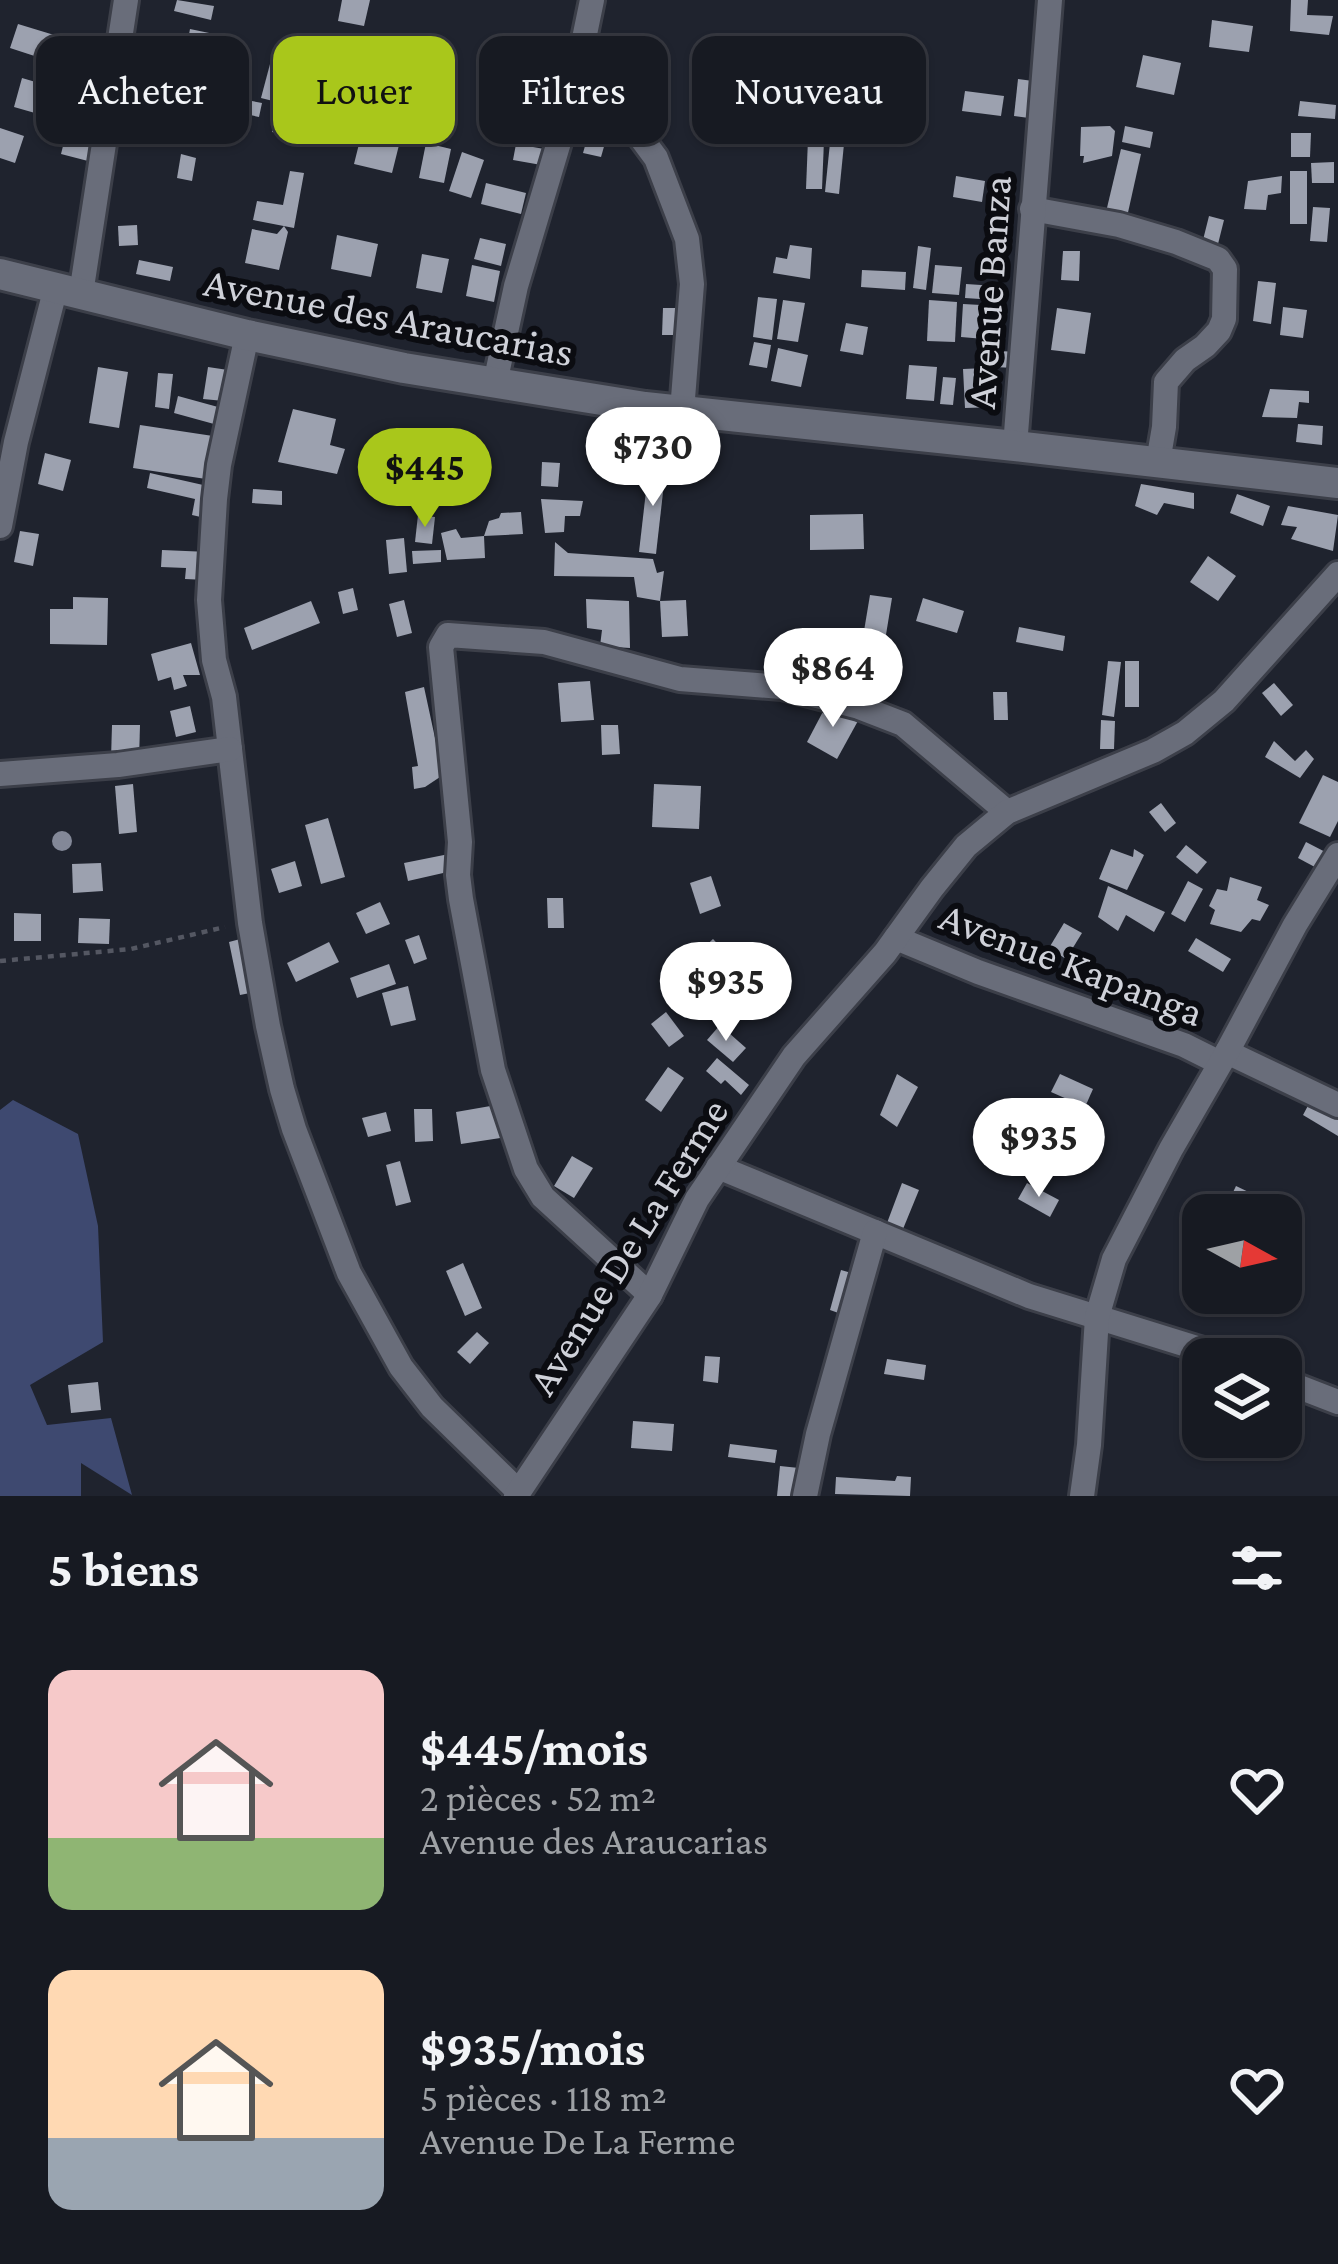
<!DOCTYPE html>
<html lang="fr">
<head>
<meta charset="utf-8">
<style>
	body { margin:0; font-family:"Crimson Pro",serif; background:#24272f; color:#f1f3f6; height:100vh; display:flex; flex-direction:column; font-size:45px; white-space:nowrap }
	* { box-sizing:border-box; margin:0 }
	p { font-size:39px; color:#9ea1a5 }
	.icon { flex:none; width:66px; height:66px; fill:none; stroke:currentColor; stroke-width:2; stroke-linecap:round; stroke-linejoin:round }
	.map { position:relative; height:1496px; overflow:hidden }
	.sheet { display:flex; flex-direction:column; background:#171a22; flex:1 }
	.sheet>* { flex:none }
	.banner { position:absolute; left:36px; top:36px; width:1266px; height:108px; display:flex; gap:24px }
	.needle { width:78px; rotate:98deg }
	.tools { position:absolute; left:1182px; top:1194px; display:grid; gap:24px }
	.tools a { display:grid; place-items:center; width:120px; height:120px; border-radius:24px; background:#171a22; box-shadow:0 3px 9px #0004,0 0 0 3px #363840; font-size:60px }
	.price { position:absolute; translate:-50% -102px; padding:0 27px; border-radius:42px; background:#fff; color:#222; font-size:39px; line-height:78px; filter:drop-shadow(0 3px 6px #0008) }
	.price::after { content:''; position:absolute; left:50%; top:72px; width:36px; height:27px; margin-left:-18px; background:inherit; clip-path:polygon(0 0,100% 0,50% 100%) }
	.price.active { background:#a9c71b; color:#111 }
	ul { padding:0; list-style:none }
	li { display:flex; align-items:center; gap:36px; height:300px; padding:0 48px }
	li span { display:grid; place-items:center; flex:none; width:336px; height:240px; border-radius:24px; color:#555 }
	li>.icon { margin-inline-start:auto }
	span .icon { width:144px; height:144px; fill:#fffc; stroke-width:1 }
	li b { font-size:51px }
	h2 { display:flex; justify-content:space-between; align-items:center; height:144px; padding:0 48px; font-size:51px }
	.tag { padding:0 42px; border-radius:24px; background:#171a22; box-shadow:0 3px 9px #0004,0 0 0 3px #363840; font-size:42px; line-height:108px }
	.tag.active { background:#a9c71b; color:#111 }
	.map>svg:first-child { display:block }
</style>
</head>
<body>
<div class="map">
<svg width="1338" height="1496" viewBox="0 0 1338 1496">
	<rect width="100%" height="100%" fill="#1f232e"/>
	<!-- green -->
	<polygon fill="#3e4970" points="13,1100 78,1134 98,1226 103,1342 30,1385 47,1425 111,1418 132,1495 81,1463 81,1496 0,1496 0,1110"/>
	<!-- building -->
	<g fill="#9ca1af">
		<polygon points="177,0 214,6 211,20 174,11"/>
		<polygon points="342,0 370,0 364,26 338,21"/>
		<polygon points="1291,0 1308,0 1307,15 1333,16 1329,35 1290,31"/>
		<polygon points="1212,20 1253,26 1249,52 1209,47"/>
		<polygon points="18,24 64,38 56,63 10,48"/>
		<polygon points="190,29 214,34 208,65 184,60"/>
		<polygon points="309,41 349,52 344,72 304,61"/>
		<polygon points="786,44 807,46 803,86 783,84"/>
		<polygon points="274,49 290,54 277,102 261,98"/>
		<polygon points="520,49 561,56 558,78 516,71"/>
		<polygon points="1143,55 1181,63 1174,95 1136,87"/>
		<polygon points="405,65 421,68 416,93 400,91"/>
		<polygon points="429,69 442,71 438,101 424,98"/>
		<polygon points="146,75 180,80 178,99 206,104 199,144 163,137 170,96 144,92"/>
		<polygon points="22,78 73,93 59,137 44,133 49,117 14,107"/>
		<polygon points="1018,79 1033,81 1029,118 1014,116"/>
		<polygon points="858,81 909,87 906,116 809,105 811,84 857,89"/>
		<polygon points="965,91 1004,96 1001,116 962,111"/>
		<polygon points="220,95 262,103 259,117 218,108"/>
		<polygon points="403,98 417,103 407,132 377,122 382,107 398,112"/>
		<polygon points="1300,101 1336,105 1335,119 1298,116"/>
		<polygon points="496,102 514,105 510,131 492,129"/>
		<polygon points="761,103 781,107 777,135 756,131"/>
		<polygon points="277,108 311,116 305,139 272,132"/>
		<polygon points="707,110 728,113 725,132 705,129"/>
		<polygon points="594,114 612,119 601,157 583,153"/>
		<polygon points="1110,126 1115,131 1112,156 1083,163 1084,156 1080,156 1081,127"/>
		<polygon points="1125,126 1153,132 1150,148 1122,142"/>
		<polygon points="0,128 24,136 15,163 0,158"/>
		<polygon points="362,132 400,141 392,173 354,164"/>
		<polygon points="831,133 845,134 839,194 825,192"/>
		<polygon points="1291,133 1311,133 1310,157 1291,157"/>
		<polygon points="65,138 92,145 88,161 61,154"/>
		<polygon points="808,139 824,140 822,189 806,189"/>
		<polygon points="426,143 451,149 444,183 419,178"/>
		<polygon points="516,144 550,150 547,166 513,160"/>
		<polygon points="1121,149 1141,154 1127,217 1106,212"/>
		<polygon points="462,152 484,160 471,198 449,191"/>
		<polygon points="181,154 196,158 192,181 177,178"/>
		<polygon points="1334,162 1334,183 1312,183 1311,163"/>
		<polygon points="290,171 304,173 294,228 253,220 257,201 283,205"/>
		<rect x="1290" y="171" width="17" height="53"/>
		<polygon points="956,176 985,181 982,202 953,197"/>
		<polygon points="1282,176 1281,193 1268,195 1266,210 1244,209 1248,181"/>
		<polygon points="486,183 526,193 521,214 481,204"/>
		<polygon points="1313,207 1330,208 1327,242 1310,241"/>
		<polygon points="1209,216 1224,220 1217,248 1202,244"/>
		<polygon points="137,225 138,245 119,246 118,226"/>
		<polygon points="284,226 288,232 279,270 245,263 252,229 277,234"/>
		<polygon points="337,235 378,244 371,277 331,269"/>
		<polygon points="480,238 506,244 501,266 474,259"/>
		<polygon points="790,245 812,248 810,279 773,273 776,257 787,259"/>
		<polygon points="918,246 931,248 926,290 913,288"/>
		<polygon points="1063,251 1080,251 1079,281 1061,280"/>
		<polygon points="422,254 449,259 442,293 416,288"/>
		<polygon points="139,260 173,267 170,281 136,274"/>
		<polygon points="472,265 500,271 494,302 466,296"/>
		<polygon points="935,265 962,267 959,295 932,293"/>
		<polygon points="862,270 906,272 905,290 861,287"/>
		<polygon points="1258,281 1276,283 1271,324 1253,321"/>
		<polygon points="966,284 996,286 995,300 965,298"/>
		<polygon points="758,297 777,299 772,340 753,337"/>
		<polygon points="783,300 805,303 798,342 777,339"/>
		<polygon points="929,300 957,302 955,342 927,341"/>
		<polygon points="963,304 999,306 996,340 961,337"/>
		<polygon points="1283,307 1307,310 1303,338 1280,335"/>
		<polygon points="663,308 681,308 681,335 662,335"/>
		<polygon points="1057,308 1091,313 1085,354 1051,350"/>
		<polygon points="846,323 868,327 863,355 840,351"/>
		<polygon points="754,342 771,345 767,368 749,365"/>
		<polygon points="778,348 808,355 801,387 771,381"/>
		<polygon points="987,350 1015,352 1014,368 995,367 997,407 965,408 963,369 986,368"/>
		<polygon points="909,365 937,367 934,401 906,399"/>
		<polygon points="98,367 128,372 119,428 89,423"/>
		<polygon points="208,367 228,370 224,401 203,399"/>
		<polygon points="158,373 173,374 169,409 155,407"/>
		<polygon points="943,377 956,378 953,405 940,404"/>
		<polygon points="1270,389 1309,391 1309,403 1299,402 1297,418 1262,417"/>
		<polygon points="178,396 218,407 214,424 174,413"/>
		<polygon points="293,409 336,419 330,445 345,449 337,474 278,462"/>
		<polygon points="1298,424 1323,426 1322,445 1296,442"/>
		<polygon points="140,425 213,436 206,479 133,468"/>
		<polygon points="45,453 71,460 63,491 38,484"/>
		<polygon points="542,462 560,463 558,487 541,486"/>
		<polygon points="649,465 666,466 656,554 639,552"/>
		<polygon points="150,473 212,487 205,518 192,515 195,499 147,488"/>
		<polygon points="391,475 416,478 413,504 388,501"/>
		<polygon points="1141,484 1194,493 1194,509 1164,503 1157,515 1135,506"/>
		<polygon points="253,489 282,491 282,505 252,503"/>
		<polygon points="1237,494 1270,506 1263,526 1230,513"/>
		<polygon points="541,499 583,501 580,516 565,516 564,532 545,533"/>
		<polygon points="1288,506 1338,515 1333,551 1291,539 1297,527 1281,525"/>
		<polygon points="521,512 523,534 484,536 485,558 447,560 441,533 456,529 461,538 484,536 489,521 499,518 501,513"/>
		<polygon points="863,514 864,549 810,550 810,515"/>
		<polygon points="418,515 435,517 432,544 415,542"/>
		<polygon points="20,531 39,534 33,566 14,562"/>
		<polygon points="404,538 407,572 389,574 386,540"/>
		<polygon points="555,542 568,553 653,559 657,573 664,571 660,601 637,597 634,577 554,576"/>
		<polygon points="162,550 209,552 207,580 185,579 186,568 161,567"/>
		<polygon points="441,550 441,562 413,564 412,551"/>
		<polygon points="1208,556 1236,576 1218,601 1190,582"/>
		<polygon points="353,588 358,610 343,614 338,592"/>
		<polygon points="870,595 892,598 883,653 861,649"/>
		<polygon points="73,597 108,598 107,645 50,644 50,609 73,609"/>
		<polygon points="923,598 964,611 957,633 916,621"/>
		<polygon points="586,599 629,601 630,648 600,646 602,630 587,628"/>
		<polygon points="404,600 412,633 397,637 389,604"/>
		<polygon points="686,600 688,636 662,637 660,601"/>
		<polygon points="311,601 320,623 252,650 244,628"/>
		<polygon points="1019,627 1065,636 1063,651 1016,642"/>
		<polygon points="191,643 200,675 183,675 187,686 174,690 171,677 158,681 151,654"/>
		<polygon points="1108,661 1121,662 1114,717 1102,715"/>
		<rect x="1125" y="661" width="14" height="46"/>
		<polygon points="590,681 594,720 561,722 558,683"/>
		<polygon points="1274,683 1293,705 1281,716 1262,693"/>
		<polygon points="424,687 443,775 425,787 414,789 412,767 418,766 405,692"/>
		<polygon points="993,692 1007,692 1008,720 994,720"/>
		<polygon points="828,702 859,719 837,759 807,742"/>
		<polygon points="190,706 196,732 176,737 170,711"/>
		<polygon points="1101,720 1115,721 1114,749 1100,749"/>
		<polygon points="112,725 140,725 139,760 111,759"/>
		<polygon points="601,725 618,725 620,754 602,755"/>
		<polygon points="1274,741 1295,761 1306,750 1314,759 1300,778 1265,757"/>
		<polygon points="1323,775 1338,782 1338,821 1330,837 1299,823"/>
		<polygon points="133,784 137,832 119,834 115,786"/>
		<polygon points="654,784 701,786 699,829 652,827"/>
		<polygon points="1161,803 1176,823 1165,832 1149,812"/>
		<polygon points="328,818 345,877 321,884 305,825"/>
		<polygon points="1306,842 1335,857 1326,873 1298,858"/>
		<polygon points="1186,845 1207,862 1197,874 1176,857"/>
		<polygon points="1111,849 1133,857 1134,849 1144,855 1127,890 1099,879"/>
		<polygon points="449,854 452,871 408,881 404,863"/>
		<polygon points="295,861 302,886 279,893 271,869"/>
		<polygon points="101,863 103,891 73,893 72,864"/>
		<polygon points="711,876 721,906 700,914 690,883"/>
		<polygon points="1230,877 1262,887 1257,900 1269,905 1260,921 1252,919 1241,932 1210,924 1215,910 1209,906 1217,889 1227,891"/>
		<polygon points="1188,881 1203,889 1185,922 1171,914"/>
		<polygon points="1108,886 1165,912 1154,932 1126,915 1118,931 1098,917"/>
		<polygon points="547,898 563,898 564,928 548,928"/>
		<polygon points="380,902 390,924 366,934 356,913"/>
		<polygon points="14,913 41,914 41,941 14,941"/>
		<polygon points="79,918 110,919 109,944 78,943"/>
		<polygon points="1064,923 1082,933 1066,959 1049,948"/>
		<polygon points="419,935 427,959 414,964 405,940"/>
		<polygon points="1006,935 1041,954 1033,969 998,949"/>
		<polygon points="244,938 255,992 240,995 229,942"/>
		<polygon points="1196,938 1231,959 1223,972 1188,951"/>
		<polygon points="713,939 727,954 705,975 691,960"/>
		<polygon points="329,942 339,962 296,982 287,963"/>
		<polygon points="389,964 396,984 357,998 350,978"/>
		<polygon points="680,976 702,1004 685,1018 663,990"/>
		<polygon points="408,986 416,1020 391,1026 382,993"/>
		<polygon points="666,1012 684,1036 669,1047 651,1024"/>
		<polygon points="720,1025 746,1048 733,1062 707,1040"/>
		<polygon points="717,1058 749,1085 741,1095 725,1080 721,1084 706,1071"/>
		<polygon points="668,1067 684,1078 661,1112 645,1100"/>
		<polygon points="897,1074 918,1087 897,1127 880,1115"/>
		<polygon points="1060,1074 1093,1089 1085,1107 1051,1092"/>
		<polygon points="1311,1100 1338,1115 1338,1136 1303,1115"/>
		<polygon points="502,1104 507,1137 461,1144 456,1112"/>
		<polygon points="414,1109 432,1109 433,1141 415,1142"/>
		<polygon points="386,1112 391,1131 368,1137 362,1118"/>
		<polygon points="1032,1122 1053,1129 1038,1168 1018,1160"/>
		<polygon points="572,1156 593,1168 574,1198 554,1186"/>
		<polygon points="400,1161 411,1202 396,1206 386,1165"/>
		<polygon points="902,1183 919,1190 903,1229 887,1223"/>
		<polygon points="1027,1183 1059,1200 1050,1217 1018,1199"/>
		<polygon points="1236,1186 1257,1196 1248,1215 1239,1215 1225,1209"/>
		<polygon points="463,1263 482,1308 465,1316 446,1271"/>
		<polygon points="841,1270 855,1274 844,1315 830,1310"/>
		<polygon points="477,1332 489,1343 470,1364 457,1352"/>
		<polygon points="705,1356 720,1357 718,1383 703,1381"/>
		<polygon points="887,1359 926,1365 924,1380 884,1374"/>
		<polygon points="98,1382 101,1410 71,1413 68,1385"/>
		<polygon points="633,1421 674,1424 672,1451 631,1448"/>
		<polygon points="730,1444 777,1450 775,1463 728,1457"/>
		<polygon points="780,1466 799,1468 796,1496 777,1496"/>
		<polygon points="897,1476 911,1477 910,1496 835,1494 836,1477 895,1481"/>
	</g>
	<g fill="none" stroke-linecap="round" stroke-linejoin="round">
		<defs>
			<g id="minor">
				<polyline points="578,70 619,108 656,158 687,239 692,284 682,411"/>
				<polyline points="1032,209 1119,225 1176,242 1218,259 1225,269 1224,319 1219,331 1205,346 1185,360 1166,382 1164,427 1158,462"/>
				<polyline points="81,294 126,0"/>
				<polyline points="247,335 219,465 215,499 209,600 214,660 224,697 250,923 268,1026 282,1089 294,1129 349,1273 401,1367 432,1407 518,1491"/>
				<polyline points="495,383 516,286 571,102 592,0"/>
				<polyline points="1015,446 1050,0"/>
				<polyline points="0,526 16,442 56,287"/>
				<polyline points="0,774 118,765 230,749"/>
				<polyline points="896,938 978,972 1184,1045 1220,1063"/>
				<polyline points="1227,1052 1338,1105"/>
				<polyline points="718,1167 1029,1296 1232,1359"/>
				<polyline points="650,1295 543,1197 526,1169 493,1070 461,899 458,875 460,842 441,647 448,635 544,642 680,679 782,687 859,707 903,724 1007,812"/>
				<polyline points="1281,1380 1338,1402"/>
				<polyline points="516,1496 650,1295 697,1199 794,1056 885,953 932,888 966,846 1007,812 1153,751 1185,733 1224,701 1338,574"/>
				<polyline points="805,1496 818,1434 875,1232"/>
				<polyline points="1082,1496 1089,1445 1097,1317 1114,1259 1171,1149 1227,1052 1295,925 1338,855"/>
			</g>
			<polyline id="tertiary" points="0,274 247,335 404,368 645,407 1015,446 1338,483"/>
		</defs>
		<!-- minor casing -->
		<use href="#minor" stroke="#3c3f49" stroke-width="30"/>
		<!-- tertiary casing -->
		<use href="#tertiary" stroke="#3c3f49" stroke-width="36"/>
		<!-- path -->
		<polyline stroke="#545762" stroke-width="4.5" stroke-dasharray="6 6" stroke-linecap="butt" points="0,961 131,949 225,927"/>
		<!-- minor -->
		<use href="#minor" stroke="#696d7a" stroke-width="24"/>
		<!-- tertiary -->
		<use href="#tertiary" stroke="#696d7a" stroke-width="30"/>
	</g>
	<!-- trees -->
	<circle fill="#838898" cx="62" cy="841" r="10"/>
	<g text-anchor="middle" stroke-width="12" stroke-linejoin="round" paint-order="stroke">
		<!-- street labels -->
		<g font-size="42" fill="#cfd1d9" stroke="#0b0c11">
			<text transform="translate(988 292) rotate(-86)" y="15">Avenue Banza</text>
			<text transform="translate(389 316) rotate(11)" y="15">Avenue des Araucarias</text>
			<text transform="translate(1072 963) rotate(21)" y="15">Avenue Kapanga</text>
			<text transform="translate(627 1246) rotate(-58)" y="15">Avenue De La Ferme</text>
		</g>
	</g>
</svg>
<div class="tools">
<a><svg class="needle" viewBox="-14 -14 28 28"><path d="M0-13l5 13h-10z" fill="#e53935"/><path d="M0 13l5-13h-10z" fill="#9ea1a5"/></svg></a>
<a><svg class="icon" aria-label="layers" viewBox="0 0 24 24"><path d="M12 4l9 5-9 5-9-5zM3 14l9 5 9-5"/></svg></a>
</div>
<b class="price" style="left:653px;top:509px">$730</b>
<b class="price active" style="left:425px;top:530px">$445</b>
<b class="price" style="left:833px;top:730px">$864</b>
<b class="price" style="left:726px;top:1044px">$935</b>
<b class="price" style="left:1039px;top:1200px">$935</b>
<div class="banner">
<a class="tag">Acheter</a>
<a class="tag active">Louer</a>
<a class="tag">Filtres</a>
<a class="tag">Nouveau</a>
</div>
</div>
<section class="sheet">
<h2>5 biens<svg class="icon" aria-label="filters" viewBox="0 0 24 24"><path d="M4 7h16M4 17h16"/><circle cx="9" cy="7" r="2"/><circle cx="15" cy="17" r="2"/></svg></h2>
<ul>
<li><span style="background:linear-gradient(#f6c9c9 70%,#8fb573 0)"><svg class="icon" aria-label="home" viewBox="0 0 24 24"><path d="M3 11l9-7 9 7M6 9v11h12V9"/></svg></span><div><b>$445/mois</b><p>2 pièces · 52 m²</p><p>Avenue des Araucarias</p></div><svg class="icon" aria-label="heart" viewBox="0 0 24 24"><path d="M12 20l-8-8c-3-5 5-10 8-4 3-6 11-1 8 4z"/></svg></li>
<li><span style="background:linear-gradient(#ffd9b3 70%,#9aa5b1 0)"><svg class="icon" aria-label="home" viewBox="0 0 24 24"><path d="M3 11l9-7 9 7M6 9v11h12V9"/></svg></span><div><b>$935/mois</b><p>5 pièces · 118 m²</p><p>Avenue De La Ferme</p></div><svg class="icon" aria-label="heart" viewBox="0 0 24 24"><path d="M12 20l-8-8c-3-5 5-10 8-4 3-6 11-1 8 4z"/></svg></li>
</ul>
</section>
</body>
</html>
